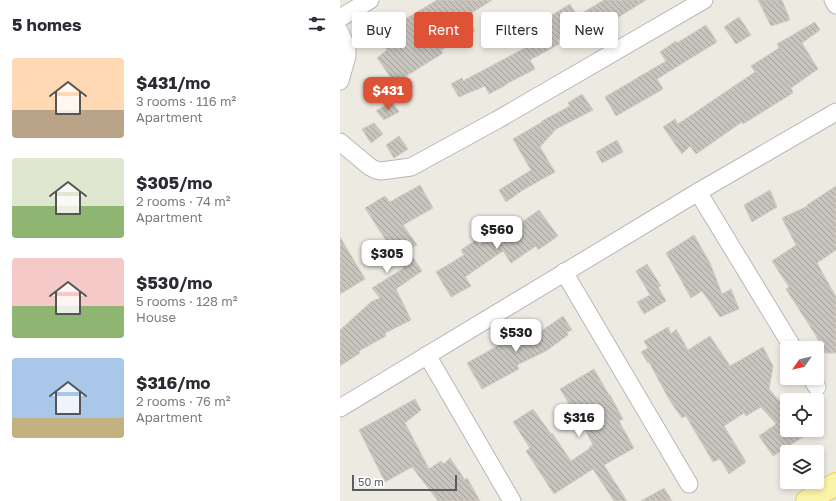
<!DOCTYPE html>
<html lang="en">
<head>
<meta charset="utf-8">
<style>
	body { margin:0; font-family:"Golos Text",sans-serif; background:#f2f2f3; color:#2b2b33; height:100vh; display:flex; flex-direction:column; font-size:15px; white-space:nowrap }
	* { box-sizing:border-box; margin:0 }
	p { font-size:13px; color:#7c7c81 }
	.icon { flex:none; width:22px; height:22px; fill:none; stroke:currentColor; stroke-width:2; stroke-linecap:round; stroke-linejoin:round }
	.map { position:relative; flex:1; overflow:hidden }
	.drawer { display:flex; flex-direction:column; background:#fff; width:340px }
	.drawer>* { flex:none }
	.hud { position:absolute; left:12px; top:12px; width:380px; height:36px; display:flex; gap:8px }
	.needle { width:26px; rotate:236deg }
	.buttons { position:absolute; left:440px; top:341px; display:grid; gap:8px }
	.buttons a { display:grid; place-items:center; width:44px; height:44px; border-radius:4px; background:#fff; box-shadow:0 2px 6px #0003; font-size:20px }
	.scale { position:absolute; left:12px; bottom:10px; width:105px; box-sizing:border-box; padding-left:4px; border:2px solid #5a5c61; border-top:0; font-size:11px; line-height:14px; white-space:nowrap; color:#5a5c61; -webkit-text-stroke:3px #fff; paint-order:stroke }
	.price { position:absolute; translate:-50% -34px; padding:0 9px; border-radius:8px; background:#fff; color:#222; font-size:13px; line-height:26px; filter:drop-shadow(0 1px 2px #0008) }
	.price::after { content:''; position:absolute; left:50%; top:24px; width:12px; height:9px; margin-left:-6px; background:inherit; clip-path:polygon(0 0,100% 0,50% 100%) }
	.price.on { background:#de5235; color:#fff }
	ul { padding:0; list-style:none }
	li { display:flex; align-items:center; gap:12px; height:100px; padding:0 12px }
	li span { display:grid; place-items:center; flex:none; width:112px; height:80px; border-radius:4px; color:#555 }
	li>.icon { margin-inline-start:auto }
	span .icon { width:48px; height:48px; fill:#fffc; stroke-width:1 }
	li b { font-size:17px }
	h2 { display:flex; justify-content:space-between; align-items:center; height:48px; padding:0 12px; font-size:17px }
	.tag { padding:0 14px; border-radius:4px; background:#fff; box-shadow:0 2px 6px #0003; font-size:14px; line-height:36px }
	.tag.on { background:#de5235; color:#fff }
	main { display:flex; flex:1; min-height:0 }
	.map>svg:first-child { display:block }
</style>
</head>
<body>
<main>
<section class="drawer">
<h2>5 homes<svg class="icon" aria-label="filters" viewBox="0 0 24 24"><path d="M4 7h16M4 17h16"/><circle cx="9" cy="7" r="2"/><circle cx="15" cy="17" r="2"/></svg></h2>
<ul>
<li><span style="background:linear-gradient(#ffd9b3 65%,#b9a48a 0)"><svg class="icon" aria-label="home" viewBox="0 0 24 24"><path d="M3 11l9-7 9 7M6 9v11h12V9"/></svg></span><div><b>$431/mo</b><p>3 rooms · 116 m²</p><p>Apartment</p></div></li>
<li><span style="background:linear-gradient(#dfe7d0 60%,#8fb573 0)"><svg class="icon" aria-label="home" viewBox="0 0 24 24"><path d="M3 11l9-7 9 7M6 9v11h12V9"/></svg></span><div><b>$305/mo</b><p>2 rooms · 74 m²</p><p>Apartment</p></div></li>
<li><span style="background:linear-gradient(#f6c9c9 60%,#8fb573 0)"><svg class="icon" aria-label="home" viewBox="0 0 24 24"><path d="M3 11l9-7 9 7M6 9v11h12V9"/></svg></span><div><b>$530/mo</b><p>5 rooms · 128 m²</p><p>House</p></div></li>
<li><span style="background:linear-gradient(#a9c7e8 75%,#c2b280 0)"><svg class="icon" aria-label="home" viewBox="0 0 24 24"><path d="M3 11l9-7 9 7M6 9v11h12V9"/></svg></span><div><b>$316/mo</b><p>2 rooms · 76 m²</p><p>Apartment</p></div></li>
</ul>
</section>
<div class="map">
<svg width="496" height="501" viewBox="0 0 496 501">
	<defs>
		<pattern id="building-back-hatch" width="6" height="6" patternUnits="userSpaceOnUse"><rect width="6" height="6" fill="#c7c4be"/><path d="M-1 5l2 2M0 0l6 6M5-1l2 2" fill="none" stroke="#a5a29e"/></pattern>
	</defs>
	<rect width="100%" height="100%" fill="#eceae1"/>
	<!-- building -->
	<g fill="url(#building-back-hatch)" stroke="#d0ccc0">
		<polygon points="97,0 152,0 127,16 135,31 101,50 103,53 55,83 37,58 47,50 39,40 57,24"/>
		<polygon points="264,0 306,0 259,29 254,20 218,40 219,44 190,60 195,69 166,84 166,85 149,94 145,86 119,97 111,84 122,78 123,81 198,41 191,29 213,16 212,15 230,4 237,16"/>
		<polygon points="418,0 442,0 450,20 431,26"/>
		<polygon points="399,17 411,35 396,44 384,27"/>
		<polygon points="475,22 480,30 462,43 478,69 451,88 453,93 403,124 402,122 356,154 350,146 342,154 323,127 335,119 338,124 415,72 411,66 439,48 437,44"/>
		<polygon points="366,25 377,42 317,79 323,89 276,116 265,97 326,61 320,52 336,41 337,43"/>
		<polygon points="242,94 253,110 216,129 200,147 215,172 183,190 166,202 159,190 191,170 173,139 202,122 202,121 230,106 228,103"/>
		<polygon points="52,101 59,112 44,120 36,111"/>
		<polygon points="34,123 43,134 31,143 22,129"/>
		<polygon points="59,136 68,149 54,158 46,145"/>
		<polygon points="277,140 283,152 262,163 256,152"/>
		<polygon points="80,185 93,208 63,225 77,245 68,250 82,271 56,289 71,320 45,333 46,336 19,351 20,353 0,366 0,330 31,302 40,298 32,288 64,268 25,208 45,196 50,202"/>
		<polygon points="496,186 496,250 477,263 496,297 496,353 485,353 475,334 446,289 449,287 432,261 456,245 442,218 468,206 467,205"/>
		<polygon points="430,190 437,207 412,222 404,205"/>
		<polygon points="199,210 218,236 198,250 196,246 171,263 163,251 125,277 131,286 111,297 96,272 124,255 121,250 136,240 139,245 168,225 172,229"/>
		<polygon points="354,235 370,263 382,294 391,289 399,309 380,317 362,291 351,298 326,253"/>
		<polygon points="0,237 25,279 0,294"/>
		<polygon points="307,264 321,286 318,287 326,301 304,314 297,302 310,295 296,271"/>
		<polygon points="223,316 232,330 227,332 228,335 206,351 177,365 179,369 142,389 127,363 181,333 180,331 192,327 194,336"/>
		<polygon points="328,327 331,334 336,329 348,350 370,336 390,366 423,347 433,366 429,389 447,410 447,430 474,430 433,456 419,436 436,424 421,407 406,416 404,413 384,426 406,462 389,474 380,459 373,462 346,416 342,418 330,401 309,362 308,363 301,352 308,348 304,341"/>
		<polygon points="254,369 269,395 270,395 283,419 279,421 294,448 264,465 287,501 274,501 253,469 214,494 186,451 190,448 173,422 193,409 211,434 212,433 231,461 250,448 249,447 253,445 234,409 233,410 220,389"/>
		<polygon points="75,399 81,410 65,423 89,469 101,461 104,464 110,458 125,480 127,478 140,501 98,501 72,467 45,482 19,430"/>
		<polygon points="324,488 332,501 301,501"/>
	</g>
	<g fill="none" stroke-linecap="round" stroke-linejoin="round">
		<defs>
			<g id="minor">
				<polyline points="493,0 496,5"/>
				<polyline points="0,18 30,0"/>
				<polyline points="0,32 7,49 7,56 0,81"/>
				<polyline points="0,142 30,167 36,170 41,171 71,167 157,120 364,0"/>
				<polyline points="358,192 453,348"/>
				<polyline points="224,272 349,484"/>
				<polyline points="87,355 172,501"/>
				<polyline points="471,378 477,387"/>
				<polyline points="0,408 358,192 496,112"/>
			</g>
			<polyline id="primary" points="467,501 496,484"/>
		</defs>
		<!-- minor casing -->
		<use href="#minor" stroke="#b7b8bd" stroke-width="19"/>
		<!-- primary casing -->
		<use href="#primary" stroke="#e8cf5d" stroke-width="24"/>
		<!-- minor -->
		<use href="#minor" stroke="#fff" stroke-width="17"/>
		<!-- primary -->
		<use href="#primary" stroke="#faf4a8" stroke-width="22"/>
	</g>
</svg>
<div class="buttons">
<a><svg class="needle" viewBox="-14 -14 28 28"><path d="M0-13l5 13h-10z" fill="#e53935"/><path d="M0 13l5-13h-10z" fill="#7c7c81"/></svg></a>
<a><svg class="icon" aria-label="locate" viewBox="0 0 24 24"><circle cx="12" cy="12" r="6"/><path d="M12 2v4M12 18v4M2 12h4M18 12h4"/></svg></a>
<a><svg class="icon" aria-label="layers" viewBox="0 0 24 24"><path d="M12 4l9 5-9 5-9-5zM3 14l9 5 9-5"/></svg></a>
</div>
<div class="scale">50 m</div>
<b class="price on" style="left:48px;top:111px">$431</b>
<b class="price" style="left:157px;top:250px">$560</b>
<b class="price" style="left:47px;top:274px">$305</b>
<b class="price" style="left:176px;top:353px">$530</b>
<b class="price" style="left:239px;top:438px">$316</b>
<div class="hud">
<a class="tag">Buy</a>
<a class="tag on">Rent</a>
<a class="tag">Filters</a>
<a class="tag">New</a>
</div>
</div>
</main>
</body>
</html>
